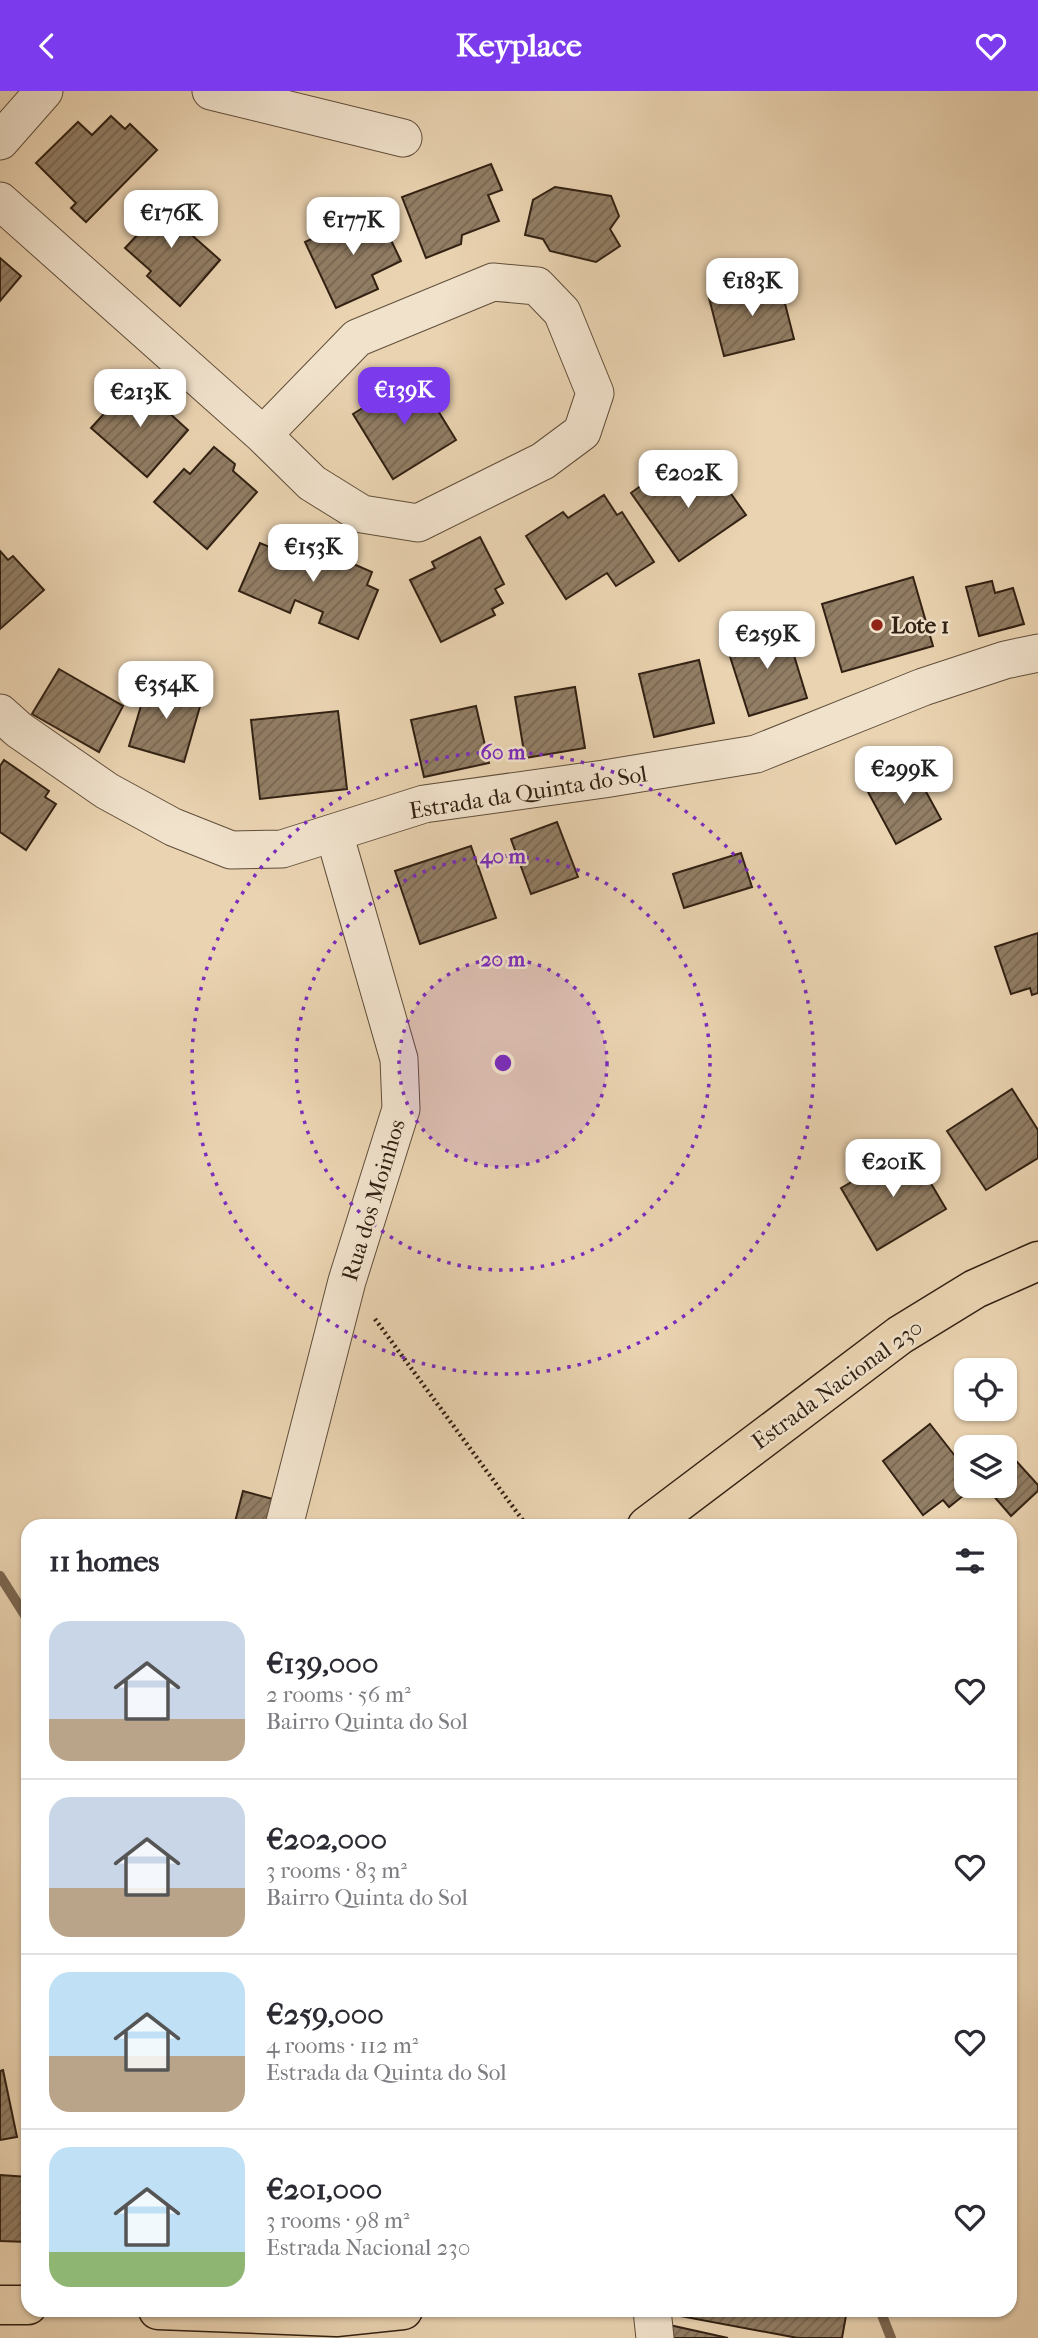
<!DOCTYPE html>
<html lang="en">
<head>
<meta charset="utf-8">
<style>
	body { margin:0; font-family:"IM FELL French Canon",serif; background:#f2f2f3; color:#2b2b33; height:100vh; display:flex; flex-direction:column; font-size:26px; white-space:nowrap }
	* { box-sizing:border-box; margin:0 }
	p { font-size:23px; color:#7c7c81 }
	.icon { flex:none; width:38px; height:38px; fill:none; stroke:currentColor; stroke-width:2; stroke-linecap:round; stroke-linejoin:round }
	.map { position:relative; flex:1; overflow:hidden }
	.details { position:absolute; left:21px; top:1428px; width:996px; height:798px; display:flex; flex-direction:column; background:#fff; border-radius:21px; box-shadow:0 2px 5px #0004 }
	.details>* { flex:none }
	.tools { position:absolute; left:954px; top:1267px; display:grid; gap:14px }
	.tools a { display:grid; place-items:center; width:63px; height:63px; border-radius:14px; background:#fff; box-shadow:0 2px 5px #0004; font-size:35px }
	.price { position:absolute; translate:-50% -60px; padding:0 16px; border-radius:14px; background:#fff; color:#222; font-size:23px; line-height:46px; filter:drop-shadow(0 2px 4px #0008) }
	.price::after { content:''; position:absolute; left:50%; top:42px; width:21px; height:16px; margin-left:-10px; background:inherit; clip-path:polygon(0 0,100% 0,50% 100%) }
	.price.on { background:#7c3aed; color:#fff }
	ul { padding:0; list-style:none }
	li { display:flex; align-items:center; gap:21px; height:175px; padding:0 28px }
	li+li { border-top:2px solid #e1e1e2 }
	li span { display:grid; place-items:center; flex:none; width:196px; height:140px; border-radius:21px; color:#555 }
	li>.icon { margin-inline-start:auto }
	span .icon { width:84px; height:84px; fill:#fffc; stroke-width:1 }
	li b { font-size:30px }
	h2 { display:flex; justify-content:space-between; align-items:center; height:84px; padding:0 28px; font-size:30px }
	header { display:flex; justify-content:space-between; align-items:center; height:91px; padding:0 28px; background:#7c3aed; color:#fff; font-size:32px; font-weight:700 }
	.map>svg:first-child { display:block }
</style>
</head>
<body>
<header><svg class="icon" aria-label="back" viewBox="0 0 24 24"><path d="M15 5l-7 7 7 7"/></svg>Keyplace<svg class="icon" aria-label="heart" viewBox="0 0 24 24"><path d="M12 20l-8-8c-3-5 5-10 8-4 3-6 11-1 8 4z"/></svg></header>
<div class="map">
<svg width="1038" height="2247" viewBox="0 0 1038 2247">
	<defs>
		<pattern id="building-hatch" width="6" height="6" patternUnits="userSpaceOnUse" patternTransform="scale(1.75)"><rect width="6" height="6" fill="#927e65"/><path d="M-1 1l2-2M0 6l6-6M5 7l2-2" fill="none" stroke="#786752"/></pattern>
	</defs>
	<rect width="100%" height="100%" fill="#ead3b1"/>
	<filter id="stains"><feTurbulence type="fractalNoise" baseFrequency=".00286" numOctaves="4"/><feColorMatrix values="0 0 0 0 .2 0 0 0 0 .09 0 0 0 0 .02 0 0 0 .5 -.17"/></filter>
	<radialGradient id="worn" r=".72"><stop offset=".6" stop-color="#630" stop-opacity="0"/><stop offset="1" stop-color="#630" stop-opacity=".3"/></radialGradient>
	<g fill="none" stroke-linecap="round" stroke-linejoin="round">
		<!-- stream -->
		<g stroke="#7b6751" stroke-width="10">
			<polyline points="0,1485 28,1529"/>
			<polyline points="880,2219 891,2247"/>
		</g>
	</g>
	<!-- building -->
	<g fill="url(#building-hatch)" stroke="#322113" stroke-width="2">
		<polygon points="111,25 125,38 130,33 157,59 86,131 71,117 76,112 36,72 78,31 92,44"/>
		<polygon points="491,73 502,99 488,104 499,130 462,144 461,153 426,167 402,106"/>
		<polygon points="555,96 611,105 619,125 610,138 620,155 596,171 550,160 543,148 525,144 533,109"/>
		<polygon points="162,101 195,130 186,139 220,169 180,215 147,185 151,180 125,157 142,139 134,133"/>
		<polygon points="376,118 401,170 372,184 378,198 336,217 305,151"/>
		<polygon points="0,167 21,185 0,210"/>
		<polygon points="779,189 794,248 724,265 709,207"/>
		<polygon points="416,284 456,349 393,388 353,323"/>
		<polygon points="134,290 188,339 147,386 91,337"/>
		<polygon points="214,356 235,373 233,380 257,401 207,458 154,411 184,378 190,383"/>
		<polygon points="712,376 746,424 679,470 631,402 664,378 679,399"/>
		<polygon points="604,404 617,424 622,421 654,471 616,495 607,482 566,508 526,445 563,421 568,427"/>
		<polygon points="290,446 327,461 330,454 355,464 351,472 372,481 367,494 378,499 358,548 319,532 323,521 295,509 290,522 239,500 260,452 284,462"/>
		<polygon points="480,446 504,493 495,498 503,512 492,518 495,524 441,551 410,489 435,477 432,471"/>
		<polygon points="0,460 8,469 13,465 44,499 0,538"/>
		<polygon points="913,486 933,555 842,581 822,513"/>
		<polygon points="992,490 995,502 1013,497 1024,533 979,545 966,496"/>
		<polygon points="785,535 807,607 749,625 726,553"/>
		<polygon points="699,569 714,632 654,646 639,583"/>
		<polygon points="59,578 123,615 99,661 32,623"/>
		<polygon points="149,588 203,605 184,671 129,655"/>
		<polygon points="575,596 585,657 525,667 515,606"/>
		<polygon points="476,615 489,672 424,686 411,629"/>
		<polygon points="338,620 347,698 260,708 251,629"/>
		<polygon points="4,669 49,700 45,706 56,713 26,759 0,741 0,675"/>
		<polygon points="913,677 941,728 896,753 868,701"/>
		<polygon points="557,731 578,786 531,803 511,748"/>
		<polygon points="471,755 496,827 420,853 395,780"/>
		<polygon points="741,762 752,796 684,817 673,783"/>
		<polygon points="1038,842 1038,902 1032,904 1030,897 1011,903 995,856"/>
		<polygon points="1012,998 1038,1039 1038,1067 986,1099 947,1040"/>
		<polygon points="910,1057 946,1118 877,1159 841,1097"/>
		<polygon points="930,1333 966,1379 966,1395 974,1396 949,1416 943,1409 923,1424 883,1370"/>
		<polygon points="1010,1363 1038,1394 1038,1400 1011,1425 985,1395 1004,1395 1004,1369"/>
		<polygon points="243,1400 280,1410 274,1435 251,1435 235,1431"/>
		<polygon points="3,1979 17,2046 0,2049 0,1980"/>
		<polygon points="0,2084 28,2086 28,2151 0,2150"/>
		<polygon points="664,2219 847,2219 842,2247 798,2247 664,2222"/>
		<polygon points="665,2233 728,2247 667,2247"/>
	</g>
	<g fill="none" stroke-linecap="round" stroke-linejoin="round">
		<defs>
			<g id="minor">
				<polyline points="211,0 403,47"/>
				<polyline points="0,50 44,0"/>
				<polyline points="0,110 263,344 312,392 362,423 418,432 543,370 582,341 595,302 562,221 537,195 493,191 357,247 263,344"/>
				<polyline points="0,622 19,639 107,700 173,736 231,759 282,758 424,713 604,688 756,663 923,596 1005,569 1038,562"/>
				<polyline points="284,1435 347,1190 401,1018 399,968 334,742"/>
				<polyline points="652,2219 655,2247"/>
			</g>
			<g id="major">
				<polyline points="647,1435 900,1244 975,1198 1038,1170"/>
				<polyline points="0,2214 28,2214"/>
				<polyline points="158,2219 336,2226 403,2219"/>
			</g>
		</defs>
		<!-- minor casing -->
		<use href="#minor" stroke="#604e3a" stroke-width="39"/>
		<!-- major casing -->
		<use href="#major" stroke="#322113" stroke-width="41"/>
		<!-- path -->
		<polyline stroke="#322113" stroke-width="4.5" stroke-dasharray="2 3.5" stroke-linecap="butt" points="375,1228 527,1435"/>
		<!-- minor -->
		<use href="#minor" stroke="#f1e2cc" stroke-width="37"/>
		<!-- major -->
		<use href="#major" stroke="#ead3b1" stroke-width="38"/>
	</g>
	<!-- distance rings -->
	<circle cx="503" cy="972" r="104" fill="#7b2cbf" fill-opacity=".12"/>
	<g fill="none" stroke="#7b2cbf" stroke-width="3.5" stroke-dasharray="3.5 7">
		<circle cx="503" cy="972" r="104"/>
		<circle cx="503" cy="972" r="207"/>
		<circle cx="503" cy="972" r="311"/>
	</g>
	<!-- markers -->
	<circle fill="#8f2418" stroke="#f1e2cc" stroke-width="2.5" cx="877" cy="534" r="7"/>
	<g text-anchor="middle" stroke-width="5" stroke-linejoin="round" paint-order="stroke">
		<!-- poi labels -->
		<g font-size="23" font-weight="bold" fill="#322113" stroke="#f1e2cc" text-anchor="start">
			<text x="891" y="542">Lote 1</text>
		</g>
		<!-- street labels -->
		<g font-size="23" fill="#322113" stroke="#f1e2cc">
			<text transform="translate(528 701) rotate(-9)" y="8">Estrada da Quinta do Sol</text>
			<text transform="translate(373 1109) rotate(-73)" y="8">Rua dos Moinhos</text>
			<text transform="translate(837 1293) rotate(-36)" y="8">Estrada Nacional 230</text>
		</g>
	</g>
	<circle cx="503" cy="972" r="10" fill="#7b2cbf" stroke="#f1e2cc" stroke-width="3.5"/>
	<g font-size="21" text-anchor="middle" font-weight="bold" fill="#7b2cbf" stroke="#f1e2cc" stroke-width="5" stroke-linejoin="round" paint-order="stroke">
		<text x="503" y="668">60 m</text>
		<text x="503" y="772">40 m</text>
		<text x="503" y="875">20 m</text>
	</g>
	<rect width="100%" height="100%" filter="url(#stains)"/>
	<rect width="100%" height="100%" fill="url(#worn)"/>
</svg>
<div class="tools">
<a><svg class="icon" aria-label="locate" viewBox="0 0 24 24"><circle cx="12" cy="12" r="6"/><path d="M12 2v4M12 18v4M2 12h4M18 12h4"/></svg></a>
<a><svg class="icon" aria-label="layers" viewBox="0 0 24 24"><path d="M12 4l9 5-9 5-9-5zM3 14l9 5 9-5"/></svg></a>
</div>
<b class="price" style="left:171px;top:159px">€176K</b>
<b class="price" style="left:353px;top:166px">€177K</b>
<b class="price" style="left:752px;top:227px">€183K</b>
<b class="price on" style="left:404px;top:336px">€139K</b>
<b class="price" style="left:140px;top:338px">€213K</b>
<b class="price" style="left:688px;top:419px">€202K</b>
<b class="price" style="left:313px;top:493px">€153K</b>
<b class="price" style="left:767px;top:580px">€259K</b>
<b class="price" style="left:166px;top:630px">€354K</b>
<b class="price" style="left:904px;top:715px">€299K</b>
<b class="price" style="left:893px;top:1108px">€201K</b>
<section class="details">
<h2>11 homes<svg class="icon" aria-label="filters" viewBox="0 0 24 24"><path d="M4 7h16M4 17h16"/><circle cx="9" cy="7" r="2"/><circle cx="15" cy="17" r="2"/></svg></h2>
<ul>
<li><span style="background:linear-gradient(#c9d6e8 70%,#b9a48a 0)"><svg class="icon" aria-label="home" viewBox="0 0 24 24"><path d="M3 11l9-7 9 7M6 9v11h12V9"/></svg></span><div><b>€139,000</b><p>2 rooms · 56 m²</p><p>Bairro Quinta do Sol</p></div><svg class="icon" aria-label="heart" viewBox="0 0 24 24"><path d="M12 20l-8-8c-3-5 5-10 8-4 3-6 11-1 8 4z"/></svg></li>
<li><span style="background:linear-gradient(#c9d6e8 65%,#b9a48a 0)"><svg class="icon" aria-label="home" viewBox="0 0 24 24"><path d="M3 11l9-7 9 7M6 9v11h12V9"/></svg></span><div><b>€202,000</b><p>3 rooms · 83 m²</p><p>Bairro Quinta do Sol</p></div><svg class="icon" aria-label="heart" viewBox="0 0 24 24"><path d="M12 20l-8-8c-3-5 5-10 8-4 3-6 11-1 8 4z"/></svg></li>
<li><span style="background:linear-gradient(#bfe0f5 60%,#b9a48a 0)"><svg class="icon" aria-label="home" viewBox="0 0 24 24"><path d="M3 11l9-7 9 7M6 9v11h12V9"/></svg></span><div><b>€259,000</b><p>4 rooms · 112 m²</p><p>Estrada da Quinta do Sol</p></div><svg class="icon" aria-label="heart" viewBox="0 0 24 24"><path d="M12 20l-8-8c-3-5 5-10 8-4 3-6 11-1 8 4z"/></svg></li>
<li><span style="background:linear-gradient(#bfe0f5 75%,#8fb573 0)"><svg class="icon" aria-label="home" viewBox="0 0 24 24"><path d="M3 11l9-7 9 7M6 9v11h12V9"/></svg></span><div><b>€201,000</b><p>3 rooms · 98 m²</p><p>Estrada Nacional 230</p></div><svg class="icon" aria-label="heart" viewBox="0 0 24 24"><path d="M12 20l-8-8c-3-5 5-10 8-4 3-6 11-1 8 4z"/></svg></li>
</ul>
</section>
</div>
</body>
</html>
